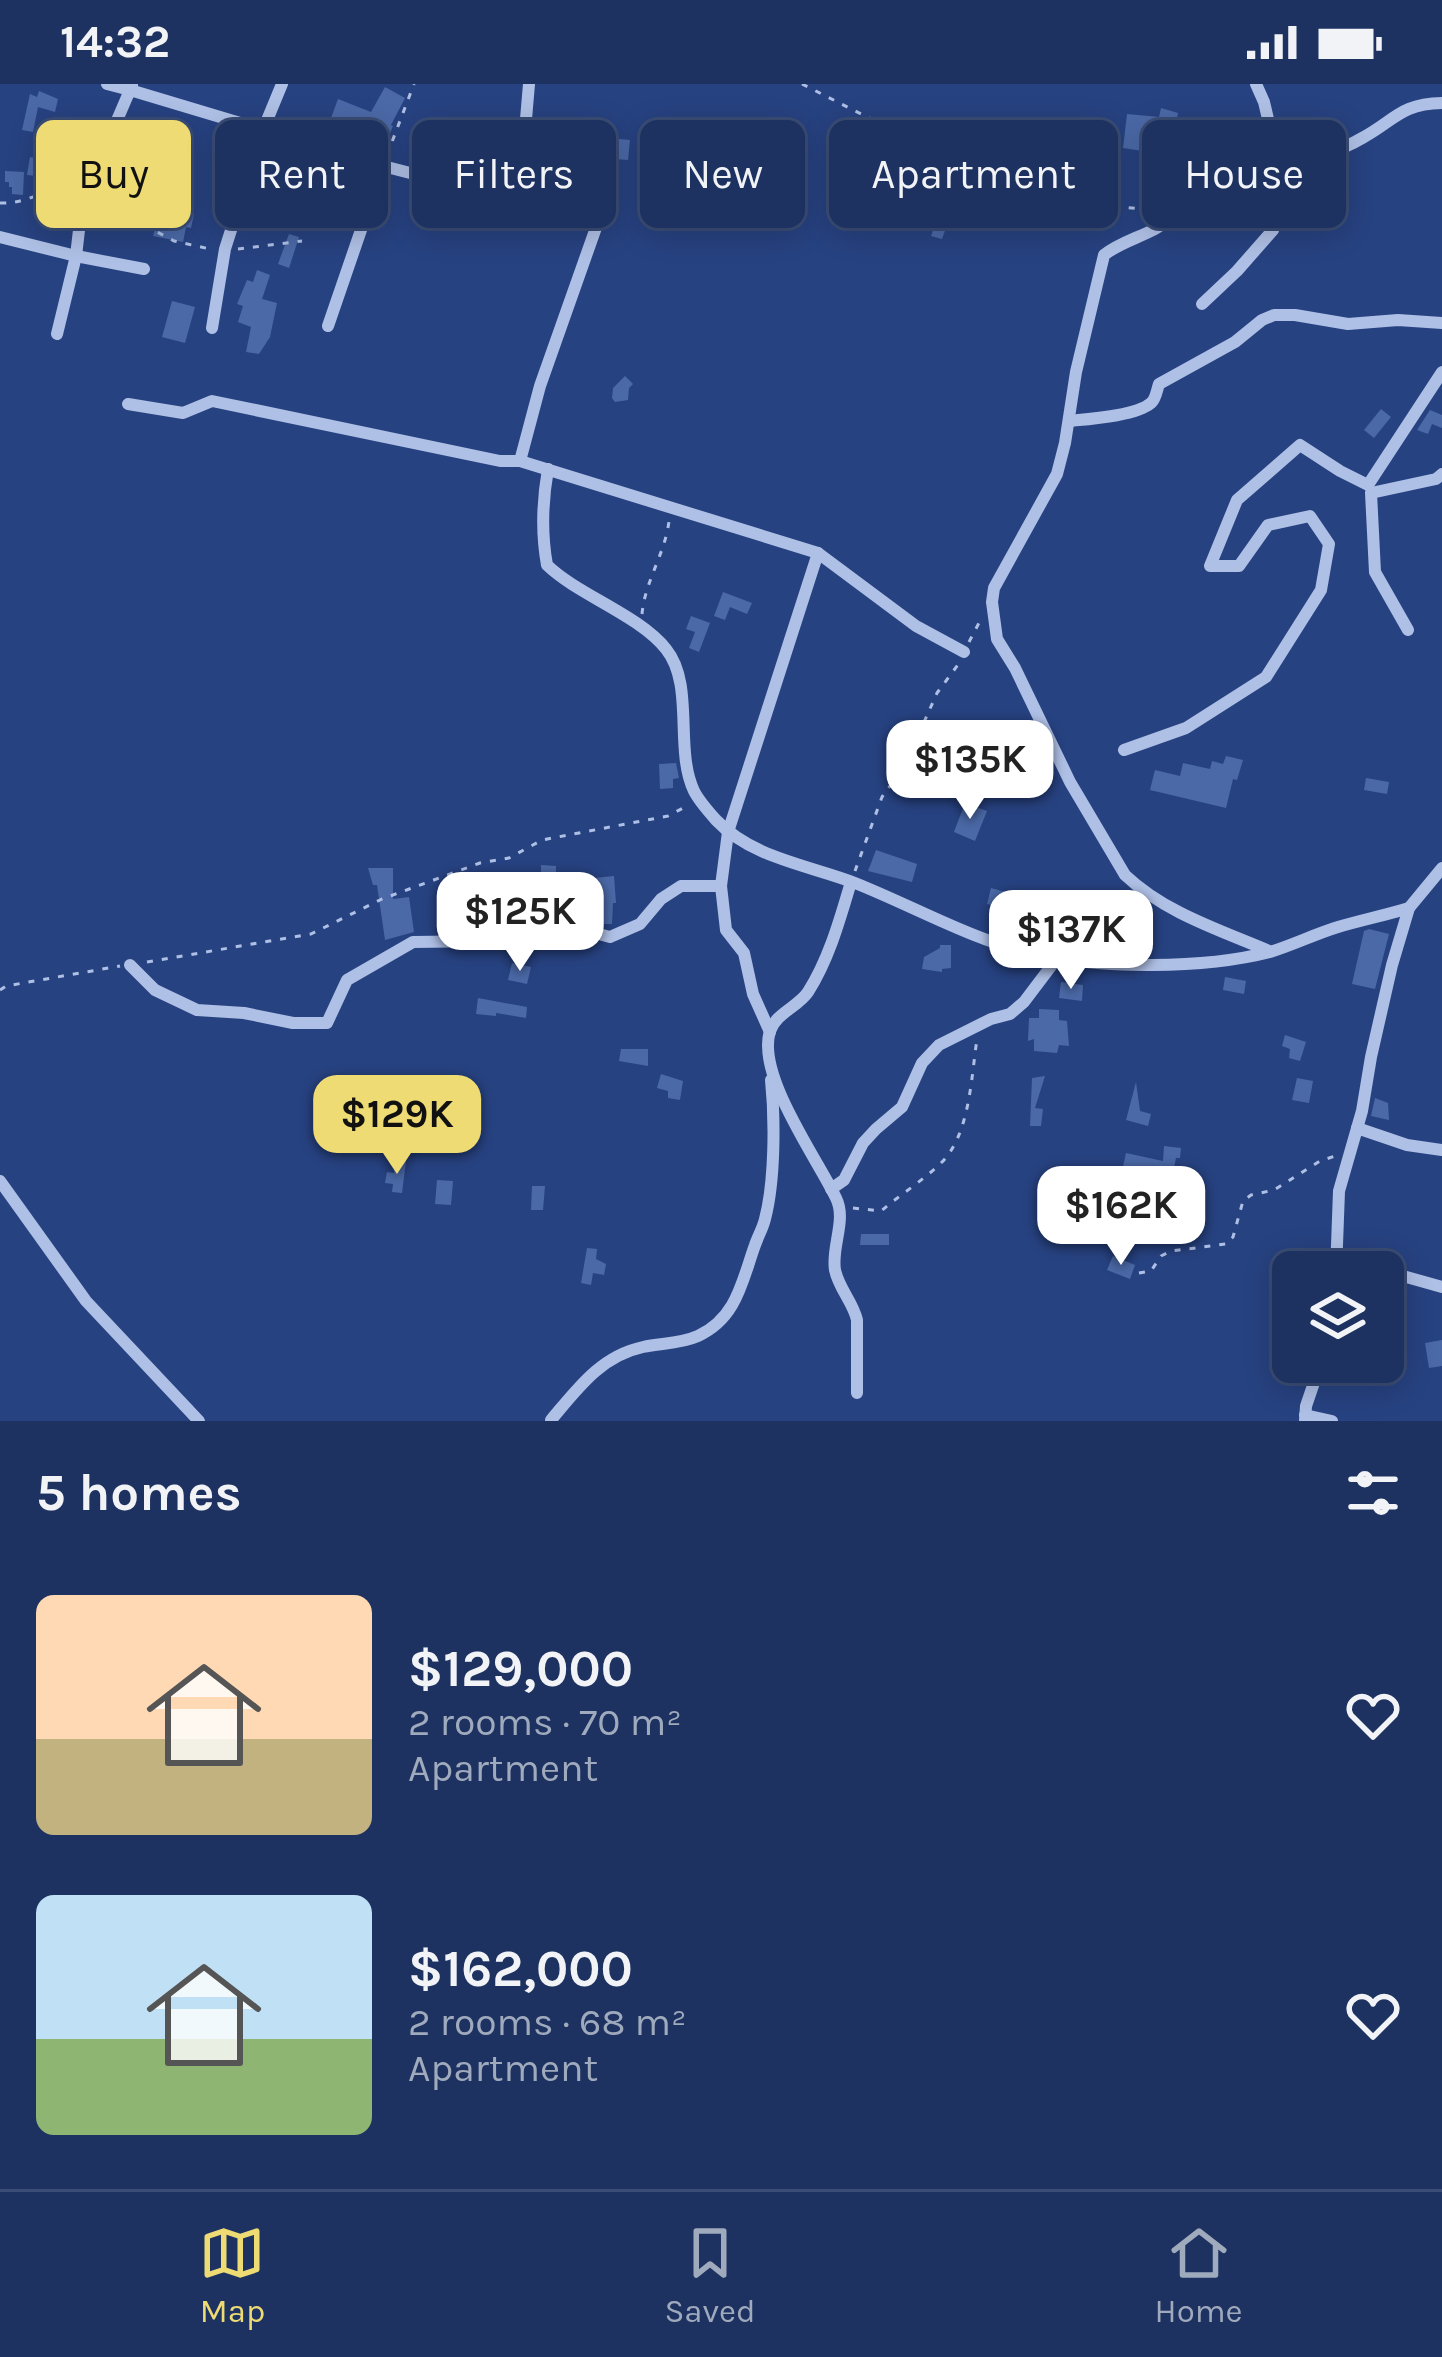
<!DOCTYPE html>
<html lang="en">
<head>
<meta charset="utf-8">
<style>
	body { margin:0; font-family:Karla,sans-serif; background:#2a3e6a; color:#f1f3f6; height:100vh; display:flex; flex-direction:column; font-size:45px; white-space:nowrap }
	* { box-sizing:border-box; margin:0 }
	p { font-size:39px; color:#a0aabd }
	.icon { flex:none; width:66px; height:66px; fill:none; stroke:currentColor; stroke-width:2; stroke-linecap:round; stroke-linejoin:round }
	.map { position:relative; height:1337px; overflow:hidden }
	.details { display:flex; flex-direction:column; background:#1d3261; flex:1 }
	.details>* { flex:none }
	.top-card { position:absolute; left:36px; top:36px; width:1371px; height:108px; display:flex; gap:24px }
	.buttons { position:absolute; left:1272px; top:1167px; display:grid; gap:24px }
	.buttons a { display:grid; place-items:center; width:132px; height:132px; border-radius:18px; background:#1d3261; box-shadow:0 6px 30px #0003,0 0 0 3px #3b4d76; font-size:60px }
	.price { position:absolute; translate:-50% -102px; padding:0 27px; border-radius:24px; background:#fff; color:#222; font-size:39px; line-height:78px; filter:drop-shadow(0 3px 6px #0008) }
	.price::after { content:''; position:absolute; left:50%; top:72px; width:36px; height:27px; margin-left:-18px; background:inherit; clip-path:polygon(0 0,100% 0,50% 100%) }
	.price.current { background:#eedb74; color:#111 }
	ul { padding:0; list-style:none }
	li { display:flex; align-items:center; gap:36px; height:300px; padding:0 36px }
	li span { display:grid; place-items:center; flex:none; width:336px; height:240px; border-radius:18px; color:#555 }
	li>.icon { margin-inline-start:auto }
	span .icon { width:144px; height:144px; fill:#fffc; stroke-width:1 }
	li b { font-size:51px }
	h2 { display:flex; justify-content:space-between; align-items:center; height:144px; padding:0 36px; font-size:51px }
	.tag { padding:0 42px; border-radius:18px; background:#1d3261; box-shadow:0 6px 30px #0003,0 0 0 3px #3b4d76; font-size:42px; line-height:108px }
	.tag.current { background:#eedb74; color:#111 }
	.status { display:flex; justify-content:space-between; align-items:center; height:84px; padding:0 60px; background:#1d3261; direction:ltr }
	.status svg { height:33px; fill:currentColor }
	.menu { display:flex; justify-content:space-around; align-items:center; height:168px; border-top:3px solid #3b4d76; background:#1d3261; font-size:33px; color:#a0aabd }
	.menu a { display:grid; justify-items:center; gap:6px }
	.menu .current { color:#eedb74 }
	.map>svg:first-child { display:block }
</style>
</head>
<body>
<div class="status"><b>14:32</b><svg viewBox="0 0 49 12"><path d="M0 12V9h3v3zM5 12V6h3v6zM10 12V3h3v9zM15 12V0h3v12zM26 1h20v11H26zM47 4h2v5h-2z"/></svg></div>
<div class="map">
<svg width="1442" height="1337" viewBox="0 0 1442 1337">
	<rect width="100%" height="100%" fill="#274281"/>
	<!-- building -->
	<g fill="#4b69a7">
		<polygon points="385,3 405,14 391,41 393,42 385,61 341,43 336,57 324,53 338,15 371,28"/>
		<polygon points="39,7 58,15 55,28 38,23 33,48 22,46 30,10 37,13"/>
		<polygon points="1161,24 1178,29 1169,71 1123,64 1127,30 1159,33"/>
		<polygon points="1214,34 1229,35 1229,44 1235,45 1234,57 1208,55 1209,43 1214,43"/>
		<polygon points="619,55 630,56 628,76 603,74 604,88 585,86 587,64 619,61"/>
		<polygon points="30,73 49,77 46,93 27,91"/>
		<polygon points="5,87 24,88 23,111 12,110 12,103 9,103 9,98 5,98"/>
		<polygon points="322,95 342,109 332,122 341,127 335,140 304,132"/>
		<polygon points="121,114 160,119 161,123 194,130 191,144 186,143 183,158 153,152 155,145 119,136"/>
		<polygon points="939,129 950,133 942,155 931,152"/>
		<polygon points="289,150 299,153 289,184 278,180"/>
		<polygon points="257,186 270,191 262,215 277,219 270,253 259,270 246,268 251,243 238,238 243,222 237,220 247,196 253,198"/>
		<polygon points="172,217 195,223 185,259 162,253"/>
		<polygon points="625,292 633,300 629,304 628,316 615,318 612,314 613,304"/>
		<polygon points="1381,325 1391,333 1374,354 1364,346"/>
		<polygon points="1430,326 1442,331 1442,344 1432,340 1428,350 1417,346"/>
		<polygon points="723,508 752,519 747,530 730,523 725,536 714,532"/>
		<polygon points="691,532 710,539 699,568 689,564 695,548 686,545"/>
		<polygon points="912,652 983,674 977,695 906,673"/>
		<polygon points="1226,672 1243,676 1237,696 1233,695 1226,724 1150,706 1155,686 1180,692 1183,679 1210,685 1212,677 1223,680"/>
		<polygon points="676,679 679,694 673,695 673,704 660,705 659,680"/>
		<polygon points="1366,694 1389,698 1387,710 1364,706"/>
		<polygon points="965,719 987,727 975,757 954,748"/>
		<polygon points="876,766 917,780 912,798 868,787"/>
		<polygon points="541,781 556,782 556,790 569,798 558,800 557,815 535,812 534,789 541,790"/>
		<polygon points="368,784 393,784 393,815 409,813 414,848 385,856 377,801 373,801"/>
		<polygon points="614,792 616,819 613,819 612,840 584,840 584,816 595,816 594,794"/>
		<polygon points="991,804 1009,809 1004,824 987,820"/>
		<polygon points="1148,828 1152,850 1139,852 1139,858 1122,860 1118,833"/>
		<polygon points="1369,845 1389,850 1375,905 1352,900 1364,847"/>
		<polygon points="940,861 951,861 951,884 942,885 942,888 922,885 924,873 940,864"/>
		<polygon points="512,879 531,883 527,900 508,896"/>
		<polygon points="1225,893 1246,897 1244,910 1223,906"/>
		<polygon points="1061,898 1083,901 1082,917 1059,914"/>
		<polygon points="478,914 527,923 526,934 496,929 496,932 476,930"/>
		<polygon points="1039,925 1059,926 1059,936 1067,937 1069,962 1059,961 1057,969 1034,967 1034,955 1028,957 1029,934 1039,934"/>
		<polygon points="1285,951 1306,958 1300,977 1289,974 1290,965 1282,962"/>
		<polygon points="621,965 648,965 648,982 619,977"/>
		<polygon points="661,990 683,997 680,1016 668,1014 668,1007 657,1004"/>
		<polygon points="1045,992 1035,1024 1043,1025 1041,1042 1030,1042 1032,994"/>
		<polygon points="1297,994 1313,997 1309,1019 1292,1016"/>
		<polygon points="1136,998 1140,1027 1151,1030 1148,1042 1126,1036"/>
		<polygon points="1375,1014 1388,1019 1389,1036 1371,1032"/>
		<polygon points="1164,1062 1181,1064 1180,1074 1176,1074 1172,1093 1143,1088 1145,1122 1138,1122 1138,1129 1124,1129 1124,1124 1116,1124 1125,1097 1120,1096 1126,1069 1163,1077"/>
		<polygon points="396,1076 406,1077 402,1109 392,1108 393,1100 385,1099 387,1088 394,1089"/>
		<polygon points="437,1096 453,1097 451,1121 435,1120"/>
		<polygon points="532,1102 545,1102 543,1126 531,1126"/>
		<polygon points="861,1150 889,1150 889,1161 860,1161"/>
		<polygon points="587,1164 597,1165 596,1175 606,1180 604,1191 593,1189 591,1201 581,1199"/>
		<polygon points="1113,1172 1135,1181 1130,1195 1107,1186"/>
		<polygon points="1442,1256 1442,1282 1429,1284 1425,1259"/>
	</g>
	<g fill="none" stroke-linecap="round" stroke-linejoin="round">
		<!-- path -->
		<g stroke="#afc0e6" stroke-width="3" stroke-dasharray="6 9" stroke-linecap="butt">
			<path d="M 802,0 L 1027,114 C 1057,142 1063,129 1097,124 C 1117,121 1136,125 1155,126"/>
			<polyline points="387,71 414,0"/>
			<path d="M 0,119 C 33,120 42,100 79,112"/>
			<polyline points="105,120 174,157 210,165"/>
			<polyline points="238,165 302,157"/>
			<path d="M 642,530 C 645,497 665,470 669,437"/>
			<polyline points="969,558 981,535"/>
			<polyline points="855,787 882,713 905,681 937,609 960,578"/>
			<polyline points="147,878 311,850 382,815 480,779 509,774 542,756 668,732 687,722"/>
			<polyline points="0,906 6,902 120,882"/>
			<path d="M 853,1124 L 881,1127 C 900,1111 922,1097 940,1080 C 970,1052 971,994 977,955"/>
			<polyline points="1139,1189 1151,1187 1161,1172 1171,1167 1226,1160 1233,1153 1243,1117 1251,1111 1274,1106 1320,1077 1335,1072"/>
		</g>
		<!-- minor -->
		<g stroke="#afc0e6" stroke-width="12">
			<polyline points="107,0 130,6 132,1"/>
			<path d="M 1256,0 L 1264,18 L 1276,69 C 1269,113 1230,100 1201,111 C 1182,118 1171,135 1155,145 C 1138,154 1119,159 1104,171 L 1076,288 L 1065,359 L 1057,390 L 994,504 L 992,518 L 997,555 L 1015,584 L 1070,698 L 1125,791 C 1165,829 1220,846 1269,867"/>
			<path d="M 1273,82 C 1302,79 1339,68 1364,53 C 1396,35 1401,20 1442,19"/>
			<polyline points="519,117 529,0"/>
			<polyline points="0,153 76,172 144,185"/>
			<polyline points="1202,220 1237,187 1273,146 1284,118 1296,102 1301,77"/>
			<polyline points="328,242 383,82"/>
			<polyline points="212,244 225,165 263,46 282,0"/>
			<polyline points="57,250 76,172 79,146 93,116 112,48 130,6 383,82 519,117 579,123 598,138 540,302 520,377 500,377 212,317 183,329 128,320"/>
			<path d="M 1069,337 C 1089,335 1136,332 1151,319 C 1156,315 1157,305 1159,300 L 1235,258 L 1262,236 L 1274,231 L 1295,231 L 1348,240 L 1398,236 L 1442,239"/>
			<polyline points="520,377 818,469 728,748 721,802 726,846 744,869 753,910 770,948"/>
			<path d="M 548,385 C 542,419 541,448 547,481 C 578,511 639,531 666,565 C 695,601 674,665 694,707 C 699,717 708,727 716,736 C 752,774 808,781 855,799 C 913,822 972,856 1033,870 C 1100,885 1204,885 1270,868 C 1293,861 1315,850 1338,843 C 1362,836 1386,831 1409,824"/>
			<polyline points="818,469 916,542 964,568"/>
			<polyline points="1408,546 1375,488 1371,409 1436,395 1442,390"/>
			<polyline points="1124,666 1186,644 1266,593 1321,506 1329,460 1310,432 1268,441 1239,482 1210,482 1237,416 1300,361 1340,387 1368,401 1442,288"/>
			<path d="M 851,798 C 840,835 829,875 808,908 C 798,923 776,929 770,947 C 756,991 817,1074 836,1114 C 847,1136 831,1163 835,1186 C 839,1205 853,1218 857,1236 L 857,1309"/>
			<polyline points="130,881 155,906 197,926 244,929 293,939 327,939 347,896 413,858 555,856 595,849 610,853 640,840 661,815 681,802 721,802"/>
			<polyline points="1357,1044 1407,1061 1442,1066"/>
			<polyline points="0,1097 86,1217 199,1337"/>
			<polyline points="831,1105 844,1096 863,1059 876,1045 902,1023 922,979 939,961 991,935 1010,930 1024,918 1058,873"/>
			<polyline points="1336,1187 1385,1187 1442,1203"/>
			<polyline points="1336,1188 1339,1107 1362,1027 1371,973 1392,881 1409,824 1442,784"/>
			<polyline points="1305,1331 1332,1337"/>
			<path d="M 551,1336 C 578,1304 601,1272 643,1263 C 662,1259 680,1260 698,1252 C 737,1234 742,1197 755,1161 C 758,1152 763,1144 765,1135 C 775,1097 775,1035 771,996"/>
			<polyline points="1305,1337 1306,1322 1321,1278"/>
		</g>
	</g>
</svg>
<div class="buttons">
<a><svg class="icon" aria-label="layers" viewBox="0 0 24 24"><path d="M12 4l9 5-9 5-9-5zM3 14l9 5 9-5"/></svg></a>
</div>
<b class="price" style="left:970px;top:738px">$135K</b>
<b class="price" style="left:520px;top:890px">$125K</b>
<b class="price" style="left:1071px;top:908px">$137K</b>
<b class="price current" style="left:397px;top:1093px">$129K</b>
<b class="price" style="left:1121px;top:1184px">$162K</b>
<div class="top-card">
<a class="tag current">Buy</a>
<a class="tag">Rent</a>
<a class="tag">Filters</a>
<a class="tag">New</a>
<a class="tag">Apartment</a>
<a class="tag">House</a>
</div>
</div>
<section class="details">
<h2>5 homes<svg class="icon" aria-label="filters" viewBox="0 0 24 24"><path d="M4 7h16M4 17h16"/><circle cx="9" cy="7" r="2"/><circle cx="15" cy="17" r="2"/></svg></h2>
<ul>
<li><span style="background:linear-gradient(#ffd9b3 60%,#c2b280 0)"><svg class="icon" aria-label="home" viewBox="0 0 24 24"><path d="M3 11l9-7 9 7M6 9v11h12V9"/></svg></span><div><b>$129,000</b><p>2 rooms · 70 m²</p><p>Apartment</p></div><svg class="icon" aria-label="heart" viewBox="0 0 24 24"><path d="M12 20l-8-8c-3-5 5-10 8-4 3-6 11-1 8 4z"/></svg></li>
<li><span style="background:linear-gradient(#bfe0f5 60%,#8fb573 0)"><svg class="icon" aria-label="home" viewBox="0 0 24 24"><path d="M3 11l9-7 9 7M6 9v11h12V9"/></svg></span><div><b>$162,000</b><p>2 rooms · 68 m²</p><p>Apartment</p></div><svg class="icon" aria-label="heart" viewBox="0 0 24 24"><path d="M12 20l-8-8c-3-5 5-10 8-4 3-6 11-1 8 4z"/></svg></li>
</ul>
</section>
<nav class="menu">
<a class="current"><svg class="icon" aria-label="map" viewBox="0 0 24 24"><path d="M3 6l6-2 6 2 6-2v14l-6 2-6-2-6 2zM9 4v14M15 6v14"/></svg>Map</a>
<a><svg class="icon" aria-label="saved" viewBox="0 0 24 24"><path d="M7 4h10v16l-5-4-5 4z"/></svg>Saved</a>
<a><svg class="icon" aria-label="home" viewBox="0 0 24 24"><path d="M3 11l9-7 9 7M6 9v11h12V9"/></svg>Home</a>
</nav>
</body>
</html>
